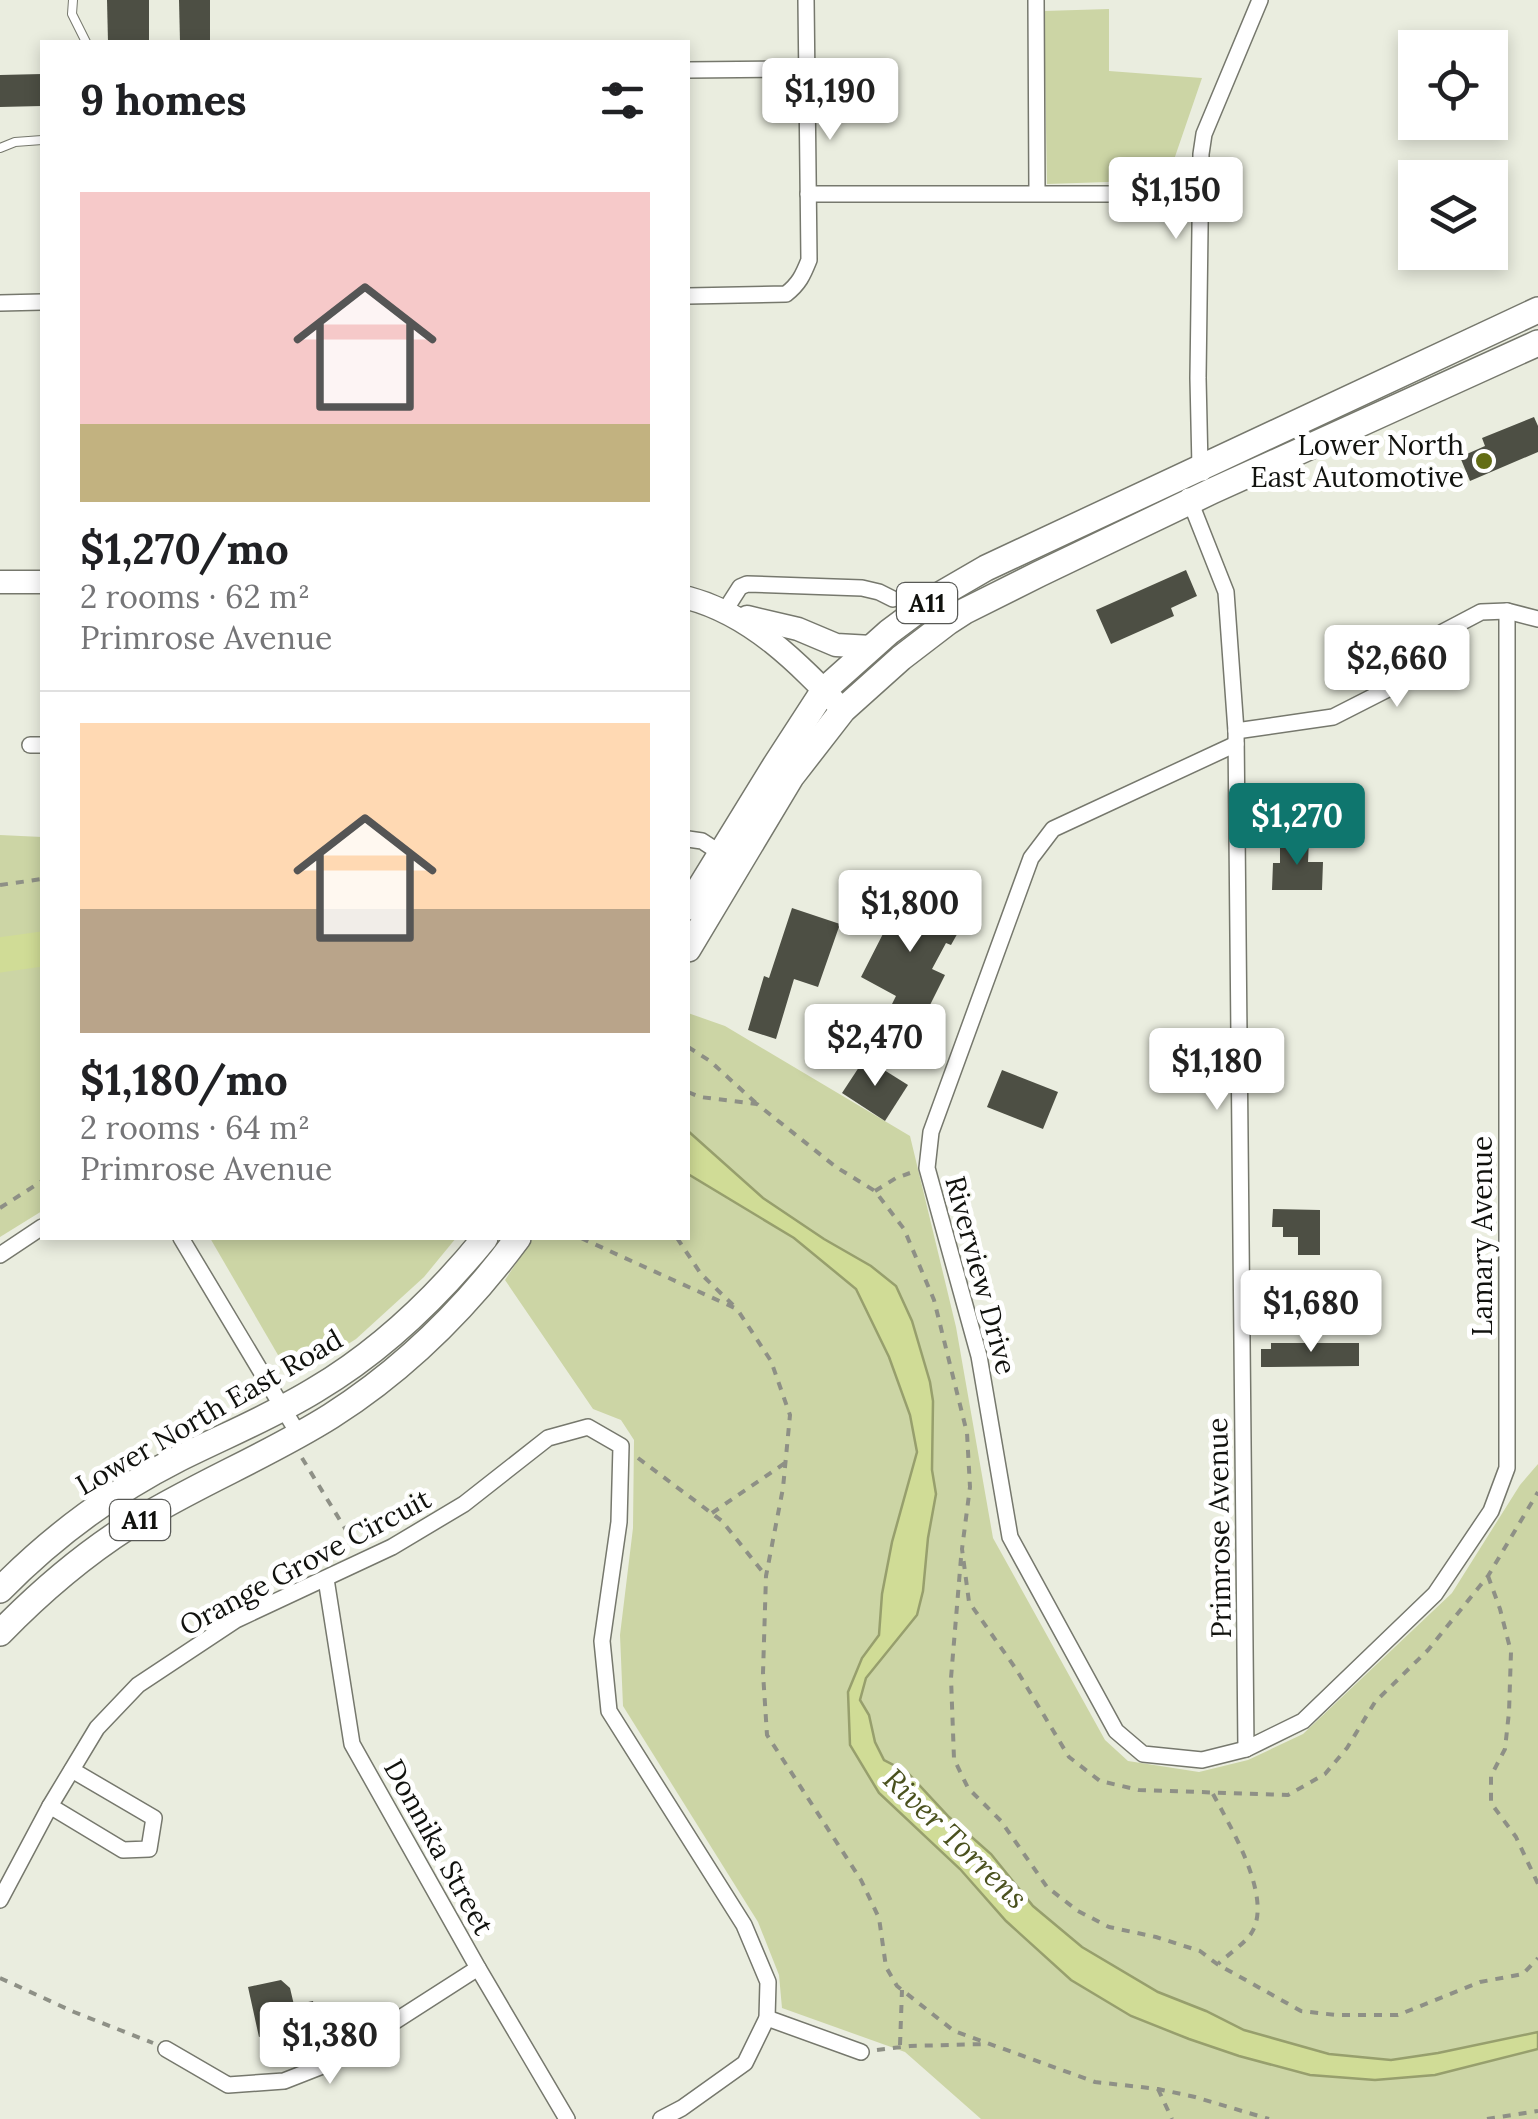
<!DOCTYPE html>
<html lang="en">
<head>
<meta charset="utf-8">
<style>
	body { margin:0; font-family:Lora,serif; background:#f2f2f2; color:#202124; height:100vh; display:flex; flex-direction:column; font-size:38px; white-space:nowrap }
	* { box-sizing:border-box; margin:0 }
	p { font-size:32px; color:#757577 }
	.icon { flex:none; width:55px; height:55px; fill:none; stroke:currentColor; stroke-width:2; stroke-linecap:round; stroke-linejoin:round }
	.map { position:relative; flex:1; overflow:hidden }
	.panel { position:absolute; left:40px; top:40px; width:650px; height:1200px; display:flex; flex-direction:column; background:#fff; border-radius:0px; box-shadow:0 5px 15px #0003 }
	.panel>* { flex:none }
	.buttons { position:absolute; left:1398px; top:30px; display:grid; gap:20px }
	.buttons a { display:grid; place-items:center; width:110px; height:110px; border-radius:0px; background:#fff; box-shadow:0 5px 15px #0003; font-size:50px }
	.price { position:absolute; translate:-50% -85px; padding:0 22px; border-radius:10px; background:#fff; color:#222; font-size:32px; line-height:65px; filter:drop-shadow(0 2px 5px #0008) }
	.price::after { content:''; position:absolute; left:50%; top:60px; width:30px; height:22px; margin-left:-15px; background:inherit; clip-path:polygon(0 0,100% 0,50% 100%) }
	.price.selected { background:#0f766e; color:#fff }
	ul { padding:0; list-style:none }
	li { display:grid; align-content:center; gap:20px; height:530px; padding:0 40px }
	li+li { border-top:2px solid #e0e0e0 }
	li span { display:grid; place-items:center; height:310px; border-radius:0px; color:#555 }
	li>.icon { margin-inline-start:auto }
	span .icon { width:180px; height:180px; fill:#fffc; stroke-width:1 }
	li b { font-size:42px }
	h2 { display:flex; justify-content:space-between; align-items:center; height:120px; padding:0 40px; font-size:42px }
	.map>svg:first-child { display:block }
</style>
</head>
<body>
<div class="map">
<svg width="1538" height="2119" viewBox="0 0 1538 2119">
	<rect width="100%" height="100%" fill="#eaeddf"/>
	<!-- green -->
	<g fill="#ccd5a5">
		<polygon points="1109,9 1109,71 1202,78 1167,180 1047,184 1044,11"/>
		<polygon points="0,835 42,837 42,1211 0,1237"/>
		<polygon points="688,1013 725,1026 910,1136 956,1327 993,1538 1105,1740 1128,1761 1199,1772 1248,1760 1303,1734 1452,1593 1520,1485 1538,1464 1538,2119 981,2119 905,2052 782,2008 779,1975 758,1922 623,1706 620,1635 633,1528 634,1440 621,1420 593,1409 505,1280 533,1238 688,1238"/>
		<polygon points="210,1238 456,1238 424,1277 356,1339 292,1379"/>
	</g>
	<!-- water -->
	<polygon fill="#d0dc96" stroke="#979f6d" stroke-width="2.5" points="688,1131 763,1198 824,1239 871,1266 896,1286 912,1321 930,1382 933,1401 932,1470 936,1494 928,1538 923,1591 917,1615 866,1678 860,1700 869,1715 875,1742 884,1760 907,1772 949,1817 991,1854 1033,1906 1082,1947 1158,1992 1206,2011 1244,2030 1329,2054 1391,2060 1438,2053 1538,2032 1538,2049 1435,2075 1375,2080 1310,2075 1239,2056 1189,2039 1131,2016 1071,1980 1006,1921 960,1869 879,1793 850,1745 848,1692 862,1658 879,1635 882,1594 892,1542 917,1452 910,1415 889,1357 856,1289 794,1238 688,1174"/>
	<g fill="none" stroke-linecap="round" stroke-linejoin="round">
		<!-- river -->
		<polyline stroke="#d0dc96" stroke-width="35" points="0,955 42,949"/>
	</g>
	<!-- building -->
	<g fill="#4d4f44">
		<polygon points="107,0 149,0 149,42 108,42"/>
		<polygon points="179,0 210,0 210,42 180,42"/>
		<polygon points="42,74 42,106 0,107 0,75"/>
		<polygon points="1534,417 1538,426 1538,452 1470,481 1460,457 1485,446 1482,438"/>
		<polygon points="1186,570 1197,596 1171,608 1174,616 1111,644 1096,610"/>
		<polygon points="1280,840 1309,840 1308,862 1323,862 1322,890 1272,890 1273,863 1280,863"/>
		<polygon points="891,892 960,929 951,945 946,943 932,969 945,975 923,1019 892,1004 896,996 861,977 890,920 879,914"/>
		<polygon points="792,908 840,924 818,987 794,979 776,1039 748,1030 764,976 769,978"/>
		<polygon points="865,1058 908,1085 885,1121 842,1093"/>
		<polygon points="1002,1070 1058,1092 1043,1129 987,1107"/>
		<polygon points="1273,1209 1320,1210 1320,1255 1298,1255 1298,1237 1283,1237 1283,1227 1272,1227"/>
		<polygon points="1271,1343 1359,1343 1359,1366 1261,1367 1261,1349 1271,1349"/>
		<polygon points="281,1980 290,1988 294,2005 313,2001 318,2024 259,2037 248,1987"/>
	</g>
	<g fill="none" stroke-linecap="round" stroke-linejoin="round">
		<defs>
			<g id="lane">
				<polyline points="73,0 72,14 86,42"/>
				<polyline points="0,148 15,142 42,140"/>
			</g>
			<g id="street">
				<polyline points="1036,0 1037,192"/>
				<polyline points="688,70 806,69"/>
				<polyline points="808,194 1199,194"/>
				<path d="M 688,296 L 786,294 C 799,284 803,275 809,260 L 806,0"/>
				<polyline points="0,303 42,302"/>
				<polyline points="1203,473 1200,467 1198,378 1201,154 1204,134 1260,0"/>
				<polyline points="1188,496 1226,592 1236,731 1246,1749"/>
				<polyline points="724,612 740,587 747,584 862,588 879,592 893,599"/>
				<polyline points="1236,731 1333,717 1388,689 1443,632 1481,612 1507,611 1538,619"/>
				<polyline points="1236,744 1053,829 1031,858 931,1132 927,1168 979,1356 1010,1537 1116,1731 1143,1754 1202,1760 1246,1749 1303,1721 1435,1594 1491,1511 1507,1468 1507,611"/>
				<polyline points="30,745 42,745"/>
				<polyline points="688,839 702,841 728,858"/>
				<polyline points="181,1238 299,1435"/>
				<polyline points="0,1255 42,1227"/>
				<polyline points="326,1579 352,1744 478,1968 567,2119"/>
				<polyline points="50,1806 123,1850 149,1849 154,1818 72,1770"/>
				<polyline points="0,1900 50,1806 97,1728 138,1685 236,1620 392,1547 464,1504 548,1438 588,1427 621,1446 619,1522 602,1641 609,1711 744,1925 768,1982 767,2018 745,2063 682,2108 661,2119"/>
				<polyline points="767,2018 861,2052"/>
				<polyline points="166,2049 228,2085 284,2081 330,2063 478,1968"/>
			</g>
			<g id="secondary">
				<polyline points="0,582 42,582"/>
				<path d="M 688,598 C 752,615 798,663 843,710"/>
				<polyline points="747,617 798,629 836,645 872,647"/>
			</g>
			<g id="primary">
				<polyline points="688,907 776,764 824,690 889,632 936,597 986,568 1538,310"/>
				<polyline points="688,949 791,777 843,710 901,658 948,622 965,611 1039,574 1212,491 1538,343"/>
				<path d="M 0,1590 C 51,1538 113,1492 178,1459 C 224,1436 271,1417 315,1390 C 381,1351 437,1297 485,1238"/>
				<path d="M 0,1633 C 39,1593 82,1556 129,1526 C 194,1485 266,1457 331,1416 C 405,1369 466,1308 518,1238"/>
			</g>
		</defs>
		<!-- lane casing -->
		<use href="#lane" stroke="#76786d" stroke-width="10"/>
		<!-- street casing -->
		<use href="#street" stroke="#76786d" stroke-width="18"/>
		<!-- secondary casing -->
		<use href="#secondary" stroke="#76786d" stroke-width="25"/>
		<!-- primary casing -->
		<use href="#primary" stroke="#76786d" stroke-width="28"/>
		<!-- path -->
		<g stroke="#8e9086" stroke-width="4" stroke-dasharray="8 8" stroke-linecap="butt">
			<polyline points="0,885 42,879"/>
			<polyline points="688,1047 710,1061 757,1104"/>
			<polyline points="688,1092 700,1097 757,1104 836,1167 875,1191 904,1229 934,1300 967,1433 970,1487 962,1549 969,1602 1016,1669 1069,1757 1100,1781 1139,1790 1288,1795 1325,1774 1347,1748 1375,1702 1428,1650 1488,1576 1538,1492"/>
			<polyline points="875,1191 896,1178 910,1173"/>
			<polyline points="0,1208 42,1181"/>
			<polyline points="581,1238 737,1309 771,1361 790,1415 783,1488 766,1576 763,1673 767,1735 861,1880 879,1918 886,1967 897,1986 954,2031 1095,2082 1158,2089 1195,2097 1269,2119"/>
			<polyline points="677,1238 701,1274 733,1305"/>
			<polyline points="302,1458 357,1548"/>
			<polyline points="638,1458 722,1521 766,1576"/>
			<polyline points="712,1513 785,1463"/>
			<polyline points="961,1558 951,1678 954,1759 968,1788 1001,1821 1047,1887 1078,1911 1109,1927 1156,1937 1200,1951 1217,1964 1301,2011 1336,2015 1398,2015 1480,1982 1523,1974 1538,1958"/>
			<polyline points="1488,1576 1500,1609 1511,1652 1509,1712 1505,1749 1491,1776 1491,1803 1516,1837 1538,1884"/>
			<path d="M 1213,1794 C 1230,1826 1273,1897 1252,1932 C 1247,1942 1226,1956 1218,1964"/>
			<polyline points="0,1978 74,2012 153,2043"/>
			<polyline points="900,2045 902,1990"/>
			<polyline points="877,2050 910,2046 987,2044"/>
			<polyline points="1158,2089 1172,2119"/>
			<polyline points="1487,2119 1538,2111"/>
		</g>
		<!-- lane -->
		<use href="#lane" stroke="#fff" stroke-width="8"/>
		<!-- street -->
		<use href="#street" stroke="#fff" stroke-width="15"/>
		<!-- secondary -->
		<use href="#secondary" stroke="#fff" stroke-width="22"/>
		<!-- primary -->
		<use href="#primary" stroke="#fff" stroke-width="25"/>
	</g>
	<!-- markers -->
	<circle fill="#636d15" stroke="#fff" stroke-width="4" cx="1484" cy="461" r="10"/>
	<g text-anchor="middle" stroke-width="10" stroke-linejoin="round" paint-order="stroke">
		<!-- shield labels -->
		<g fill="#fff" stroke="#585956" stroke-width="2.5">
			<rect x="897" y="583" width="60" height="40" rx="8"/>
			<rect x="110" y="1500" width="60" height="40" rx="8"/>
		</g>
		<g font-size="25" font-weight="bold" fill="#11120e">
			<text x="927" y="612">A11</text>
			<text x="140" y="1529">A11</text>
		</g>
		<!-- poi labels -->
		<g font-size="28" fill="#11120e" stroke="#fff" text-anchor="end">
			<text x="1464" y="455">Lower North<tspan x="1464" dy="32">East Automotive</tspan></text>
		</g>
		<!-- street labels -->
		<g font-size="28" fill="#11120e" stroke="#fff">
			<text transform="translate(1482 1236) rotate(-90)" y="10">Lamary Avenue</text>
			<text transform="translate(981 1275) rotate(75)" y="10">Riverview Drive</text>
			<text transform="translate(209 1412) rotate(-30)" y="10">Lower North East Road</text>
			<text transform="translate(1219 1528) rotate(-91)" y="10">Primrose Avenue</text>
			<text transform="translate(305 1562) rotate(-28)" y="10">Orange Grove Circuit</text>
			<text transform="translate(439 1847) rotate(61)" y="10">Donnika Street</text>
		</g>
		<!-- water labels -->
		<g font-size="30" font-style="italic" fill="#4a511e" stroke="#fff">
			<text transform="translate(955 1839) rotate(44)" y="10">River Torrens</text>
		</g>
	</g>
</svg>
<div class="buttons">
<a><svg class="icon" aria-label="locate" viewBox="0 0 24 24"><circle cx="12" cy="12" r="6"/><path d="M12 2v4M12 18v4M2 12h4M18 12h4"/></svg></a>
<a><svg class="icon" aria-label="layers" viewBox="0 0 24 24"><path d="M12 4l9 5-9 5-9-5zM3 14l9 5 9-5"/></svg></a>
</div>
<b class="price" style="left:830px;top:143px">$1,190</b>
<b class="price" style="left:1176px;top:242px">$1,150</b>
<b class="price" style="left:1397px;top:710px">$2,660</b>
<b class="price selected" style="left:1297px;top:868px">$1,270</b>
<b class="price" style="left:910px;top:955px">$1,800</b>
<b class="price" style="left:875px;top:1089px">$2,470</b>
<b class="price" style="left:1217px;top:1113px">$1,180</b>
<b class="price" style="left:1311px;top:1355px">$1,680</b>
<b class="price" style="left:330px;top:2087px">$1,380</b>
<section class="panel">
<h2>9 homes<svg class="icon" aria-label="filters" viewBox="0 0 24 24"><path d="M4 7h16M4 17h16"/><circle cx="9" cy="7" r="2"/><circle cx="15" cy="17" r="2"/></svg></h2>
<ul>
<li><span style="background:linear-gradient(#f6c9c9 75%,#c2b280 0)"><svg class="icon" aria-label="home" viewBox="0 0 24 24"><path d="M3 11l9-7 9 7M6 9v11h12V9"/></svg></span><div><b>$1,270/mo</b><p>2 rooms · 62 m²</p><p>Primrose Avenue</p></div></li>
<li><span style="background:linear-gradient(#ffd9b3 60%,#b9a48a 0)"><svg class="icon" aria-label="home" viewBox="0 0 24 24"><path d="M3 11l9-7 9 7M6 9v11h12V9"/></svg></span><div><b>$1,180/mo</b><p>2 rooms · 64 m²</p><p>Primrose Avenue</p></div></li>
</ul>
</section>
</div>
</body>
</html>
